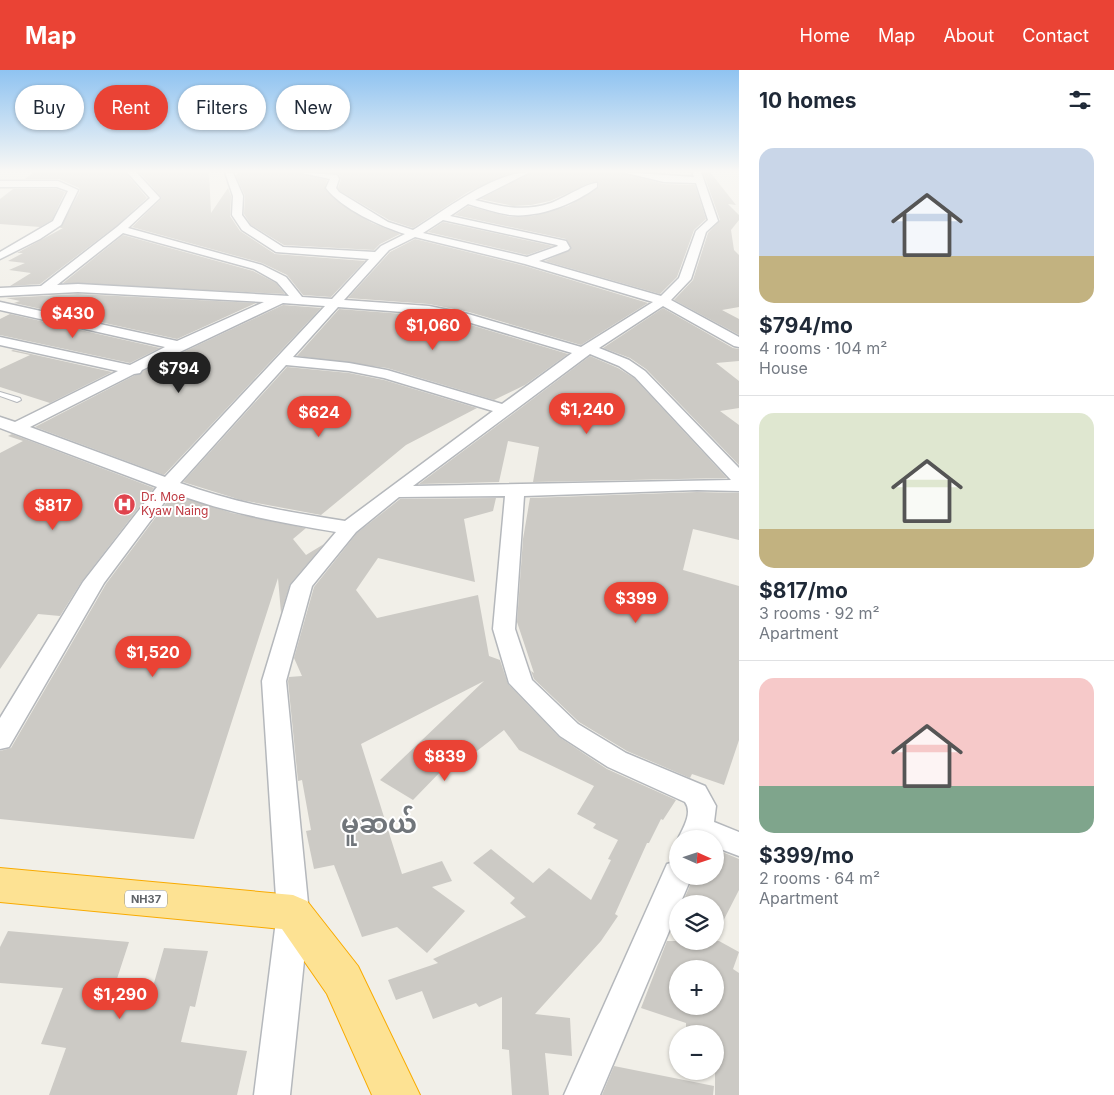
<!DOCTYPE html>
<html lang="en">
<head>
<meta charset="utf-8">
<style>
	body { margin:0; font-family:Inter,"Noto Sans Myanmar",sans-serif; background:#f6f6f7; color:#1f2937; height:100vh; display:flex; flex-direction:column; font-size:19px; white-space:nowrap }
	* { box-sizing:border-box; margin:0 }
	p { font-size:16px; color:#747a83 }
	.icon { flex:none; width:28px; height:28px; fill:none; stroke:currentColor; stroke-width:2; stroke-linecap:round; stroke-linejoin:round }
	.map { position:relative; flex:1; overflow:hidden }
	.side { display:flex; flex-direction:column; background:#fff; width:375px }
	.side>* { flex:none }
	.banner { position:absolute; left:15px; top:15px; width:475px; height:45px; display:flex; gap:10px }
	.needle { width:32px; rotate:93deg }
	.controls { position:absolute; left:669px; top:760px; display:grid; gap:10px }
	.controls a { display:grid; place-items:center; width:55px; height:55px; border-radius:50%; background:#fff; box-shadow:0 1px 4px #0004; font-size:25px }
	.price { position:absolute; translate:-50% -42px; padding:0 11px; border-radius:18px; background:#ea4335; color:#fff; font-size:16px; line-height:32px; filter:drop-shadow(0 1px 2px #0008) }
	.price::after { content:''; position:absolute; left:50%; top:30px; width:15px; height:11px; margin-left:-8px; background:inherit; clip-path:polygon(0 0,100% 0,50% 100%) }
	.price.on { background:#222; color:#fff }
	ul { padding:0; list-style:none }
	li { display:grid; align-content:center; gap:10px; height:265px; padding:0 20px }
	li+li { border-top:1px solid #e0e1e3 }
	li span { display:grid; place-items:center; height:155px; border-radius:15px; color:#555 }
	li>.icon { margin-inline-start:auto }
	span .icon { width:90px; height:90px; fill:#fffc; stroke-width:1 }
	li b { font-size:21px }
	h2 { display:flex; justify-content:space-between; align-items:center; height:60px; padding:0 20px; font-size:21px }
	.pill { padding:0 18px; border-radius:22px; background:#fff; box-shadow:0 1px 4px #0004; font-size:18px; line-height:45px }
	.pill.on { background:#ea4335; color:#fff }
	header { display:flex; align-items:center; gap:30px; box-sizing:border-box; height:70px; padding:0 25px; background:#ea4335; color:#fff }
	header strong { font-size:24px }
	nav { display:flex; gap:28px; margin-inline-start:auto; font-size:18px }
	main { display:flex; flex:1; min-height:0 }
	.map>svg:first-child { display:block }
</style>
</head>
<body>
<header>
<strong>Map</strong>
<nav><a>Home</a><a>Map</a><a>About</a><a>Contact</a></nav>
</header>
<main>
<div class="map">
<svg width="739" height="1025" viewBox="0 0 739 1025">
	<rect width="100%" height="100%" fill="#f1efe8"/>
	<!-- building -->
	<g fill="#cccac5" fill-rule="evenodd">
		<polygon points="34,102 125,102 147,128 116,156 40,214 10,216 31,203 9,200 25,193 8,191 23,183 17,183 63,158 60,158 80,121 79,118 59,109 25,109"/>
		<polygon points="139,102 209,102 211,143 228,118 231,126 230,146 240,161 275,184 365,191 331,227 303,225 287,205 262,193 132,157 162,128"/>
		<polygon points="239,102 296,102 327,110 325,119 341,134 372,153 400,164 380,174 374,180 284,175 251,155 244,144 245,126 236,106"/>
		<polygon points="329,102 513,102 468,122 413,158 389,150 340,121 338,118 341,110 339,104"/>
		<polygon points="532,102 620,102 664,114 695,115 706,149 694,160 677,207 660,224 545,191 571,179 566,169 455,145 468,136 510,147 533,146 568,136 599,117 598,112 593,112 550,131 531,135 513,136 480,129"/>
		<polygon points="703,102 710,102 736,135 728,134 739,145 739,150 731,160 734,180 739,185 739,237 722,240 739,249 739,265 674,230 693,210 708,163 720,150"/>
		<polygon points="13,119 57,119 65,122 52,150 40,157 0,154 0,129"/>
		<polygon points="443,152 553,176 527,185 428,162"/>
		<polygon points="123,165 253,201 276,213 285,224 63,213"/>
		<polygon points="415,169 525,196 648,233 581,275 469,242 429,234 348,228 390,182"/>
		<polygon points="78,224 256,233 177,269 14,233 20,231 6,228"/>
		<polygon points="283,235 321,238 164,405 35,357 143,301"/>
		<polygon points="663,238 733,278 739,279 739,291 716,293 739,311 739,338 720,341 739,355 739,395 646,299 630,288 603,278"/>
		<polygon points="339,239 429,246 461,252 568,284 525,315 494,330 387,298 297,286"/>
		<polygon points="10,244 160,278 130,293 0,265 0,249"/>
		<polygon points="13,280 112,302 50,333 0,317 0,299 30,285 11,281"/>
		<polygon points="590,286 618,298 634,308 727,408 533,412 539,377 508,371 499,412 419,414"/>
		<polygon points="287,297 349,303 384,310 477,338 406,375 321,445 241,430 183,412"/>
		<polygon points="12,364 154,418 82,511 60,546 38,544 0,599 0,383 23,371 8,366"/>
		<polygon points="697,422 739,423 739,470 693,459 683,500 739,516 739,670 724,715 692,704 690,708 627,681 579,652 534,609 531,601 534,603 517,552 523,469 530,428"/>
		<polygon points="173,424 232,443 306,458 293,469 306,485 324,474 290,514 281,543 278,508 194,769 0,749 0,681 11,678 106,514"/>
		<polygon points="496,428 493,441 464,449 475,512 378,488 356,520 377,548 478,525 489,586 500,590 508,614 559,667 607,699 676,730 663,750 661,749 649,773 647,773 615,844 618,846 601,871 535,944 570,948 572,986 545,983 549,1025 512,1025 509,980 502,979 502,927 479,937 476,933 433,949 422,921 396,930 388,910 438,893 433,889 526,847 510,833 515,828 473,793 491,779 533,813 549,798 591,830 611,790 608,789 618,770 593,758 596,754 577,744 594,716 519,680 504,660 451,701 445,697 413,730 380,710 484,611 361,674 402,804 442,791 452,811 432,817 465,841 427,883 397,857 362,867 334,795 314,799 306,761 311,760 302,710 298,711 288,611 289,607 302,606 294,588 314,517 357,463 400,429"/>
		<polygon points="715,779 739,789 739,820 715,867 715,834 682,834 694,806 715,806"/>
		<polygon points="8,861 129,872 112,924 150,927 164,878 208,881 195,937 190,936 181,972 247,981 237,1025 49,1025 66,978 41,974 63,918 0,913 0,877"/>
		<path d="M 667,871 L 719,871 L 739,882 L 733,899 L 739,903 L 739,1025 L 715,1025 L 715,964 L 686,964 L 686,953 L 641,938 ZM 678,899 L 715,899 L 715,936 L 678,936 Z"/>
		<polygon points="614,996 714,1016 713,1025 602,1025"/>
	</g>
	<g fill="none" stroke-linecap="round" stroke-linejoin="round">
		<defs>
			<polygon id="lane" points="0,322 20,328 21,330 17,332 0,326"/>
			<g id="street">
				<path d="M 127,102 L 136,102 L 160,128 L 128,158 L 262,195 L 286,207 L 302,227 L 332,229 L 369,189 L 276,182 L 242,160 L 232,145 L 233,126 L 225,102 L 233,103 L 243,126 L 242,145 L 250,156 L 283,177 L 375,182 L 381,176 L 405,164 C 380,156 342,139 326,118 L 330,109 L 298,102 L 337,105 L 339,109 L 336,118 L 339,122 L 388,152 L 413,160 C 444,141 493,102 530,102 L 475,130 C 502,137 524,142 551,133 C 562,129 589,112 597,113 L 597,117 C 574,134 539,148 510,145 C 496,143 482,138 468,134 L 450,146 L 566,171 L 570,178 L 568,180 L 539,191 L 661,226 L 679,208 L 696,161 L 708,150 L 696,113 L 664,112 L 622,102 L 694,107 L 692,102 L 701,102 L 718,151 L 706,162 L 691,209 L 671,230 L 739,267 L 739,277 L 734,276 L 663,236 L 599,278 L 629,290 L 645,301 L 739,398 L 739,421 L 697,420 L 524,426 L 515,559 L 532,610 L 578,654 L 626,683 L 705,716 L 716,736 L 714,752 L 739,762 L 739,786 L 715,777 L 715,769 L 678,769 C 683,758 693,743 685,732 L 608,697 L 560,666 L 509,613 L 493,559 L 505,426 L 399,427 L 356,462 L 312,516 L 286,611 L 309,843 L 290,1025 L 254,1025 L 277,843 L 262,611 L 291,515 L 336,462 C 280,452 225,443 172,422 L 104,513 L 9,677 L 0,679 L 0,648 L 83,512 L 157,417 L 0,358 L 0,347 L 15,352 L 118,301 L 0,275 L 0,267 L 130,295 L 165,277 L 0,240 L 0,232 L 177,271 L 264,232 L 78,222 L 0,226 L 0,218 L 41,216 L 117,157 L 150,128 ZM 443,150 L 557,175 L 558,176 L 527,187 L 423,163 ZM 123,163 L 254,199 L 277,212 L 289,226 L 78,214 L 57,215 ZM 415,167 L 525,194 L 653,232 L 581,277 L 468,244 L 429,236 L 344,230 L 389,180 ZM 283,233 L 325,236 L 165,407 L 30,357 L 134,304 L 140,303 L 142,300 ZM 338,237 L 429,244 L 461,250 L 572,283 L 502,334 L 387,300 L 349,293 L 293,287 ZM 590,284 L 619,296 L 635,307 L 731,410 L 413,416 ZM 286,295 L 349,301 L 384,308 L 493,341 L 345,451 C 288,442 234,433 180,413 Z"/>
				<polygon points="0,111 58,111 78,120 61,155 40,169 0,189 0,182 53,151 68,121 57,117 0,117"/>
				<polygon points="678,791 678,806 692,806 680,834 678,834 678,840 600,1025 564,1025 663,803 667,794"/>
			</g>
			<polygon id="highway" points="0,798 293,825 307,831 358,896 420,1025 372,1025 327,924 282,859 0,832"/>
		</defs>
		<!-- lane casing -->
		<use href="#lane" stroke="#b5b8bc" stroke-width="2"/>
		<!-- street casing -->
		<use href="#street" stroke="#b5b8bc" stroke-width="3"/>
		<!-- highway casing -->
		<use href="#highway" stroke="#f9ab00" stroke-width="2"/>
		<!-- lane -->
		<use href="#lane" fill="#fff" fill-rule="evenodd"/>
		<!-- street -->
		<use href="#street" fill="#fff" fill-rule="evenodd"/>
		<!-- highway -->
		<use href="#highway" fill="#fde293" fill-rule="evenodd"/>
	</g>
	<!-- sky -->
	<linearGradient id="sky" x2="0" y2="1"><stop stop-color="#8fc3f1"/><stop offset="0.41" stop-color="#f9f8f5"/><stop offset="1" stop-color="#f9f8f5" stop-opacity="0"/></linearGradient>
	<rect width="739" height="246" fill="url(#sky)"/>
	<!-- icons -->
	<defs>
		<symbol id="hospital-disc" viewBox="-11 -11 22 22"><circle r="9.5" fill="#e0444e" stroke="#fff"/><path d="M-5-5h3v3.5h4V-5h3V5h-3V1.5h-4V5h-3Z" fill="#fff"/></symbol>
	</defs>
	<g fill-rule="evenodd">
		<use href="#hospital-disc" x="112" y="422" width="25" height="25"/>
	</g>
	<g text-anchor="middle" stroke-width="4" stroke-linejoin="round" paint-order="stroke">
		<!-- shield labels -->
		<rect fill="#fff" stroke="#8f9295" stroke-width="1" x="125" y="820.5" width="42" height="17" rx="4"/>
		<g font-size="11" font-weight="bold" fill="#5f6368">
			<text x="146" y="833">NH37</text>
		</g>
		<!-- health labels -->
		<g font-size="12" fill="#be3a42" stroke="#fff" text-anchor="start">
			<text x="141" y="431">Dr. Moe<tspan x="141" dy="14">Kyaw Naing</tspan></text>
		</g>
		<!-- near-town labels -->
		<g font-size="26" font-weight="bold" fill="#70757a" stroke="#fff">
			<text x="379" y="763">မူဆယ်</text>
		</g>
	</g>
</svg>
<div class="controls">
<a><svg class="needle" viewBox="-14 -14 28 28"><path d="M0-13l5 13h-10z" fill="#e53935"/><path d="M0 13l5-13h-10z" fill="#747a83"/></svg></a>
<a><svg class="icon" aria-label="layers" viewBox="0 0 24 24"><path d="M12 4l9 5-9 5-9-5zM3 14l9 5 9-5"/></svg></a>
<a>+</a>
<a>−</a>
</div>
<b class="price" style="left:73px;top:269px">$430</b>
<b class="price" style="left:433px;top:281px">$1,060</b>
<b class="price on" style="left:179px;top:324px">$794</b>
<b class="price" style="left:587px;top:365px">$1,240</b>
<b class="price" style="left:319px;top:368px">$624</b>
<b class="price" style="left:53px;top:461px">$817</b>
<b class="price" style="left:636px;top:554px">$399</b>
<b class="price" style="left:153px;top:608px">$1,520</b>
<b class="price" style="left:445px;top:712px">$839</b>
<b class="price" style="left:120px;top:950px">$1,290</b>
<div class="banner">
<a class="pill">Buy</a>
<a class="pill on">Rent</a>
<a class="pill">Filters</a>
<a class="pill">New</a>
</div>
</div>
<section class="side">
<h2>10 homes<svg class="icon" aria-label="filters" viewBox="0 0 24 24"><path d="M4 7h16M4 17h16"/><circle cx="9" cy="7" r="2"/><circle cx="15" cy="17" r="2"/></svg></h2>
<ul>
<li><span style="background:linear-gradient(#c9d6e8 70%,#c2b280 0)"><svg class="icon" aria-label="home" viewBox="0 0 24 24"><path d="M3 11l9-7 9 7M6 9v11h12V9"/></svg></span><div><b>$794/mo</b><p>4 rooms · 104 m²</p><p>House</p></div></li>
<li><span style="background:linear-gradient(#dfe7d0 75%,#c2b280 0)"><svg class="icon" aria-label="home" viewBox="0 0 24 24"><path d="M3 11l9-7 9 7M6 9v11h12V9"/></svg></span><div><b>$817/mo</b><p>3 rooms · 92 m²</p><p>Apartment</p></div></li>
<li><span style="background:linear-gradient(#f6c9c9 70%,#7fa58c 0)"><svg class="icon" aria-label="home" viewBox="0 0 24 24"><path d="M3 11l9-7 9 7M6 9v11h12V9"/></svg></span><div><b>$399/mo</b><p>2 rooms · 64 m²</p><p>Apartment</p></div></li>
</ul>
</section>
</main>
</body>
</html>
